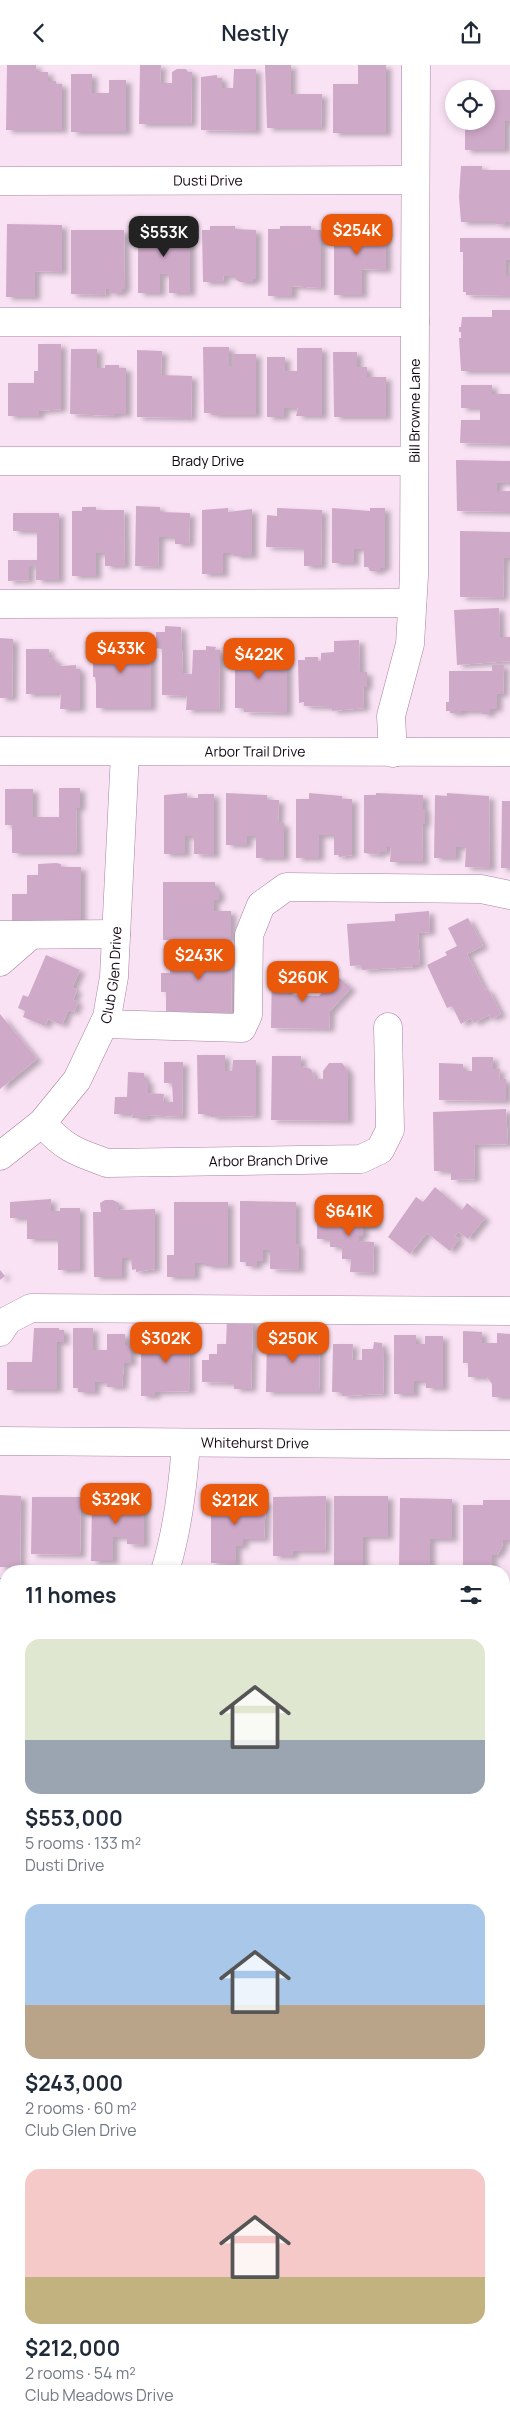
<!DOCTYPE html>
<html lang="en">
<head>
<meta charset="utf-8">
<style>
	body { margin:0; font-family:Manrope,sans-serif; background:#f2f2f3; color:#1f2937; height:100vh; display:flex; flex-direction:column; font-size:19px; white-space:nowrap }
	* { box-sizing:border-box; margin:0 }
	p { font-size:16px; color:#747a83 }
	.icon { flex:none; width:28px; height:28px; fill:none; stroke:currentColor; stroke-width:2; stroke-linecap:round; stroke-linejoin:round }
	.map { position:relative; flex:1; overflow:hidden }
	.details { position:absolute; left:0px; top:1500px; width:510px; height:866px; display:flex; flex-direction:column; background:#fff; border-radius:20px 20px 0 0; box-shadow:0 2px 8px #0003 }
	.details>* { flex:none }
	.controls { position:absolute; left:445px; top:15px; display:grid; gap:10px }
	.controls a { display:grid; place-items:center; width:50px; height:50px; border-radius:50%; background:#fff; box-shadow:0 2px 8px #0003; font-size:25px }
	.price { position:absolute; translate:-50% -42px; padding:0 11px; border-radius:10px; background:#ea580c; color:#fff; font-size:16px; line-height:32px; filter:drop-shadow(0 1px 2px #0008) }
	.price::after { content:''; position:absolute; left:50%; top:30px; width:15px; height:11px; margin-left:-8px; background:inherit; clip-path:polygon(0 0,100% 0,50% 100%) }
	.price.current { background:#222; color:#fff }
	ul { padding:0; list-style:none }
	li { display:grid; align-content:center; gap:10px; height:265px; padding:0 25px }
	li span { display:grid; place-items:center; height:155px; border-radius:15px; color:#555 }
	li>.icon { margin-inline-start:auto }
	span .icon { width:90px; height:90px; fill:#fffc; stroke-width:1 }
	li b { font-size:21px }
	h2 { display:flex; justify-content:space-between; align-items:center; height:60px; padding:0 25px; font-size:21px }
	header { display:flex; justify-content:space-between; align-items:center; height:65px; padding:0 25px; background:#fff; font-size:22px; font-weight:600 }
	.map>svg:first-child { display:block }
</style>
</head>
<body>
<header><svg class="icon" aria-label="back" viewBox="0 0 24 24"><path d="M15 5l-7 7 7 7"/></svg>Nestly<svg class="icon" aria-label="share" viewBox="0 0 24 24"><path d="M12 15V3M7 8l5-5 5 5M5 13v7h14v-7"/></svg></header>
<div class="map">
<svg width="510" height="2366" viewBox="0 0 510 2366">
	<defs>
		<filter id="shadow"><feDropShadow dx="5.5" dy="3" stdDeviation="2.5" flood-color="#0004"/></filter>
	</defs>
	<rect width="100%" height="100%" fill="#fae2f5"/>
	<!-- building -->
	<g fill="#cfa9c8" filter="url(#shadow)">
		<polygon points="7,0 36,0 36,7 48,7 48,16 56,16 56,19 62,19 62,65 6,65"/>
		<polygon points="140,0 161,0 160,18 172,18 172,7 177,4 186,4 188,7 192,7 191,59 139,59"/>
		<polygon points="265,0 291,0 291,29 322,29 321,63 267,63"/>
		<polygon points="358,0 386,0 386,68 333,68 333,19 358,19"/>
		<polygon points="234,4 256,4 256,66 201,65 201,12 217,10 217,13 222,13 222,23 233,23"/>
		<polygon points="71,9 92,9 92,28 109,28 109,15 126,15 126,67 71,67"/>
		<polygon points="486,25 510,25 510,56 505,56 505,85 465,85 465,56 486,56"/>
		<polygon points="461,101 482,101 482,105 510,105 510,157 506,157 506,160 496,159 496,157 461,157 459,132"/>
		<polygon points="7,159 62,160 62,207 35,206 35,232 6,232"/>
		<polygon points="146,160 190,160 190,228 169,228 169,209 160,209 160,228 138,228 138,163 146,163"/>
		<polygon points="210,161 235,161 235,164 256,165 256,214 253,214 253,217 240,217 236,215 236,211 223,211 224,217 203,217 202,165 210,165"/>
		<polygon points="280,161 311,161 311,165 321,165 321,223 292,221 292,231 268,231 268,164 280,164"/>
		<polygon points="334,161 386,161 386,205 362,204 362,230 334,230"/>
		<polygon points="71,165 124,165 125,224 122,224 122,228 109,228 109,224 106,224 105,230 71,229"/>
		<polygon points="460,173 510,173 510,195 506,195 506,211 510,211 510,231 466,230 466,227 463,227 463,187 460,187"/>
		<polygon points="492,245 510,245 510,306 461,306 459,273 461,273 461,267 459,267 459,262 461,262 462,252 492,252"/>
		<polygon points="38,279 61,279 61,344 39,346 39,351 8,351 8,318 34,318 34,306 38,306"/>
		<polygon points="203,282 229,282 229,301 233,301 233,289 256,289 256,350 212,350 212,348 204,348"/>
		<polygon points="297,283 322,283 322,351 296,351 298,343 284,343 284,352 267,352 267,292 285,292 285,306 297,306"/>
		<polygon points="71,284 97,284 97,303 105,303 105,300 119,300 119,303 126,303 126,349 115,349 115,351 70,349"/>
		<polygon points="137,285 162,286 161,310 192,311 191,353 137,352"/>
		<polygon points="333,287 357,287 357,302 367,302 367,312 386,312 386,352 334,352"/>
		<polygon points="461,320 492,320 492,329 510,329 510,379 460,378 461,355 480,355 480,343 461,343"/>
		<polygon points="456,395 510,396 510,418 497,418 497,426 510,426 510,447 457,446"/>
		<polygon points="136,441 160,442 160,447 190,448 189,479 175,479 175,472 159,472 158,502 135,501"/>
		<polygon points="82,442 96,442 96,445 124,445 125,501 105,501 105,488 96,488 96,511 72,511 72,446 82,446"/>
		<polygon points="228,443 228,447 252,444 252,491 234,491 234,488 223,488 223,509 202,509 202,445"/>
		<polygon points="277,443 322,445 321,501 304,501 304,483 266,482 267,450 277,451"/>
		<polygon points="332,443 370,446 370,443 385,443 385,503 380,503 380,506 370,506 368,502 364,502 364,484 354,484 354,498 332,498"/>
		<polygon points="13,448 59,448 59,515 36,515 36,500 29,500 29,515 8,516 8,495 37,495 37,466 13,466"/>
		<polygon points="460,466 510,467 510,493 504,493 503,533 460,532"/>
		<polygon points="499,543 500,572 510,572 510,596 457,600 454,545"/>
		<polygon points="165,561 181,562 183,608 192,609 193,585 206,585 206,581 216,582 215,585 220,585 219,645 186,645 187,631 162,630 162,584 156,583 156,567 165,567"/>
		<polygon points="93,568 121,568 121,588 128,588 128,583 147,583 147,587 151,587 151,643 96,643 96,620 95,612 93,612"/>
		<polygon points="0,573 13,574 12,633 0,633"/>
		<polygon points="359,575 360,607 367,607 367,622 363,622 364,643 332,646 332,642 304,641 304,637 299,638 298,595 305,595 305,592 318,592 318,596 321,596 321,588 334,587 334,576"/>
		<polygon points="234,577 255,577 255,590 287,590 287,648 244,647 244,643 235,643 235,600 229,600 229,586 234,586"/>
		<polygon points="26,584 49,584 49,592 52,592 61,601 76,600 76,604 80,604 80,644 60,644 61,629 26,629"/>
		<polygon points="492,600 504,600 503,629 497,629 497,644 490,644 490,649 482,649 482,646 461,646 461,648 450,648 450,646 446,646 446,637 449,637 449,606 492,606"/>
		<polygon points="59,723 80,723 80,743 76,743 77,788 12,788 12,760 5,760 5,724 33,724 33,752 59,752"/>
		<polygon points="187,728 187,733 198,733 198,729 214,729 214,790 194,789 194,771 185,771 185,789 164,789 164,730"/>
		<polygon points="226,728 267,730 267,735 279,735 278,758 284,758 284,793 256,793 256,771 247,771 247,780 226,780"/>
		<polygon points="309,728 342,731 342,734 352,734 352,790 339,792 339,790 334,790 334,770 319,770 319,793 296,793 296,734 309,734"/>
		<polygon points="376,728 423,730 423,744 425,744 425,759 422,759 423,797 390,797 391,782 387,782 387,787 380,787 380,790 364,788 364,730 376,730"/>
		<polygon points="447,728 489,731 490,803 465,802 466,782 456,782 456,793 434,793 435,730 447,731"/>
		<polygon points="502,736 510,736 510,803 501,803"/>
		<polygon points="56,798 61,799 61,802 81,802 81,857 12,859 12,829 27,829 27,810 38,810 38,799"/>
		<polygon points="163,817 215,817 215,824 219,824 219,835 214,835 214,846 231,846 231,875 163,875"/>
		<polygon points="429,846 430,867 418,868 420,900 413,900 413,902 362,905 362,900 350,901 347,859 395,856 395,849"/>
		<polygon points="468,853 483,881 467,889 485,925 488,924 501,949 491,954 489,950 474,958 471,953 461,959 452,941 447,943 427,900 447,890 445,887 457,881 448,863"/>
		<polygon points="171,883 232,884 231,948 166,946 166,927 161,927 161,908 170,908"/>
		<polygon points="46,890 80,905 72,923 77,925 73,935 78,937 74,947 68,945 62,960 48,954 45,961 23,952 25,946 18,943 23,930 28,932"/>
		<polygon points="272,899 289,899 288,930 319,931 336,910 351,923 330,946 329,964 271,963"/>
		<polygon points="0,949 37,994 0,1024"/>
		<polygon points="197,990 225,990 225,1006 232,1006 233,995 256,995 256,1051 211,1052 211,1049 198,1049"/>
		<polygon points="272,991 301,991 301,1001 311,1004 315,1014 323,1014 323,1006 329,998 342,998 348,1006 348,1056 271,1055"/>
		<polygon points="472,992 493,992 493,1004 500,1004 499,1014 506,1014 506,1036 439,1035 439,998 463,999 463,1006 472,1006"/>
		<polygon points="164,997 183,997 182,1052 148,1050 148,1053 132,1053 133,1049 114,1049 115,1032 127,1032 128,1007 144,1008 144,1015 148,1015 148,1028 164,1029 163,1037 173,1037 172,1018 164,1018"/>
		<polygon points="506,1044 508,1079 474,1080 475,1114 451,1115 451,1106 434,1106 433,1047"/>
		<polygon points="435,1122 462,1145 467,1138 485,1153 468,1174 459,1167 455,1171 459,1174 450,1186 427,1168 410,1189 388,1172 416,1132 423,1137"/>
		<polygon points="51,1134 51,1146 60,1146 60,1143 80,1143 80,1205 58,1205 58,1174 27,1174 27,1153 10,1153 10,1137"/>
		<polygon points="105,1135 113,1135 119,1138 119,1145 155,1144 155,1204 136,1207 136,1204 132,1205 131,1193 122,1193 122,1212 94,1212 93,1147 101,1147 100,1138"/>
		<polygon points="240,1136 296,1137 296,1179 299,1179 299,1205 270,1204 270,1185 263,1185 263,1196 257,1196 257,1201 246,1201 246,1197 240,1197"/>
		<polygon points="174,1137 228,1137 228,1201 206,1201 206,1198 195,1198 195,1212 167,1212 167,1190 174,1190"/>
		<polygon points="317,1147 376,1148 376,1162 363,1162 363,1171 359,1171 359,1176 374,1177 373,1208 350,1207 351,1194 342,1194 342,1182 330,1182 330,1174 317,1174"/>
		<polygon points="0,1205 5,1211 0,1215"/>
		<polygon points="227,1253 253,1254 251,1324 234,1324 234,1318 202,1317 202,1295 209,1295 209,1289 217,1289 217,1279 226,1279"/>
		<polygon points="34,1263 59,1263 59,1265 64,1265 64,1277 57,1277 57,1325 7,1325 7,1297 32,1297"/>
		<polygon points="73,1263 93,1263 93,1285 107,1285 107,1269 125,1269 125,1281 131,1281 131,1298 124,1298 122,1322 107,1322 107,1317 95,1317 95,1327 78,1327 78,1323 73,1323"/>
		<polygon points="167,1264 189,1264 190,1326 155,1327 155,1331 141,1331 141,1280 147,1280 147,1275 155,1275 155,1278 167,1278"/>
		<polygon points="463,1266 482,1267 482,1278 497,1278 497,1268 510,1269 510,1332 492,1332 492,1319 487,1312 468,1312 468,1298 463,1298"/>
		<polygon points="267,1268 286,1268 286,1288 296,1288 297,1269 320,1269 319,1327 266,1327"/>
		<polygon points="394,1270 416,1270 416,1279 425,1279 425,1271 443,1271 443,1323 426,1323 426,1316 414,1316 414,1329 394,1329"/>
		<polygon points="374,1277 382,1278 382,1285 384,1285 383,1329 342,1331 342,1327 332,1327 333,1279 353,1279 352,1295 362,1295 362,1284 373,1284"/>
		<polygon points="0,1430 21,1431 20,1502 0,1502"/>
		<polygon points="326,1431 325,1486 293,1486 293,1491 273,1491 273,1432"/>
		<polygon points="334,1431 388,1431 388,1472 363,1472 363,1504 334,1504"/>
		<polygon points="32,1432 81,1432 80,1490 31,1489"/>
		<polygon points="133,1432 133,1435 144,1435 144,1480 127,1479 127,1472 113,1472 113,1496 91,1496 92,1434"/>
		<polygon points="211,1433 243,1433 243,1436 266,1436 264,1474 243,1474 243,1481 236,1481 236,1499 211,1498"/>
		<polygon points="400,1433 452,1434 452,1474 430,1474 430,1504 399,1504"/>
		<polygon points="483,1435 510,1435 510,1475 503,1475 502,1482 497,1490 492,1490 492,1505 463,1505 463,1440 483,1440"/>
		<polygon points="2,1547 6,1547 6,1616 0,1616"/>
		<rect x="504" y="1575" width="6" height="47"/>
		<rect x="0" y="1706" width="6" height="69"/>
		<rect x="504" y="1825" width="6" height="68"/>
		<polygon points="0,1827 3,1827 2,1886 0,1886"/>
		<polygon points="504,1983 509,1983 508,2035 504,2035"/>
		<polygon points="0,2089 6,2090 6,2159 0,2159"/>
		<rect x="504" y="2104" width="6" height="60"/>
		<rect x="0" y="2242" width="6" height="47"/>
		<polygon points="504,2256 510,2258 510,2299 504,2299"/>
		<polygon points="18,2361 43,2362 43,2366 18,2366"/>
		<polygon points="79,2362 106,2363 106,2366 79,2366"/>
		<rect x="138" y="2362" width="27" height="4"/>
		<rect x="199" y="2363" width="27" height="3"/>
		<polygon points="259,2363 283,2364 283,2366 259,2366"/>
	</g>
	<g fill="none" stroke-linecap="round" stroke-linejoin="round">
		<defs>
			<g id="minor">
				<path id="s1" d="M 0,116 L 415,115"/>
				<polyline points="0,257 415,257"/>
				<path id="s2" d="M 0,396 L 414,396"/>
				<polyline points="0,539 412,538"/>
				<path id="s3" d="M 0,686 L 510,687"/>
				<path id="s4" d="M 393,688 L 391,651 L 410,579 L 414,511 L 416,0"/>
				<polyline points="0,870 116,869"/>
				<polyline points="0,897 31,870"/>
				<polyline points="104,959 242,963 248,950 249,870 261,840 286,822 481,824 510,830"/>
				<path id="s5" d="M 42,1058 C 64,1083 76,1087 107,1098 L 361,1094 L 380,1085 L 390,1065 L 388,962"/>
				<path id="s6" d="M 0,1091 L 42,1058 L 77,1015 L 107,952 L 114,912 L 125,688"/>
				<polyline points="0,1267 8,1255 31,1243 510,1246"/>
				<path id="s7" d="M 0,1376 L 510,1380"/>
				<path d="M 165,1506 C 178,1464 183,1422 186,1378"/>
				<polyline points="0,1528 6,1528"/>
				<polyline points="504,1534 510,1534"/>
				<polyline points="0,1662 6,1662"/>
				<polyline points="504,1667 510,1668"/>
				<polyline points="0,1797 6,1797"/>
				<polyline points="504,1803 510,1803"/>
				<polyline points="0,1933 6,1933"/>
				<polyline points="504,1938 510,1938"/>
				<polyline points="0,1978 6,1961"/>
				<polyline points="0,2067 6,2067"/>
				<polyline points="504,2072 510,2072"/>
				<polyline points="0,2204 6,2204"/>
				<polyline points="504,2208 510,2208"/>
				<polyline points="0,2339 6,2339"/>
				<polyline points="504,2344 510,2344"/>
			</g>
		</defs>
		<!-- minor casing -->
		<use href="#minor" stroke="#a783a1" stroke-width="29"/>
		<!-- minor -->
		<use href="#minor" stroke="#fff" stroke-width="28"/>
	</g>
	<g text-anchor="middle" stroke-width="4.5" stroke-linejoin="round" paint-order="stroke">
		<!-- street labels -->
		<g font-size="14" fill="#130711" stroke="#fff">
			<text dy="5" stroke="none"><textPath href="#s1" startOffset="208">Dusti Drive</textPath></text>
			<text dy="5" stroke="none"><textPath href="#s4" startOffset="345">Bill Browne Lane</textPath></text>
			<text dy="5" stroke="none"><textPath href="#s2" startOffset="208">Brady Drive</textPath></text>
			<text dy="5" stroke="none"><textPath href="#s3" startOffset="255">Arbor Trail Drive</textPath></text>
			<text dy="5" stroke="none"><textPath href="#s6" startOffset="221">Club Glen Drive</textPath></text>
			<text dy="5" stroke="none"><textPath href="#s5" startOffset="239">Arbor Branch Drive</textPath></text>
			<text dy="5" stroke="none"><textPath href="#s7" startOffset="255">Whitehurst Drive</textPath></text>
		</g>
	</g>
</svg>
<div class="controls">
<a><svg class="icon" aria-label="locate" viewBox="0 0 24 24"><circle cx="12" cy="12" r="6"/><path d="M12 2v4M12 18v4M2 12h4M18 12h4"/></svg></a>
</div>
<b class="price" style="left:357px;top:191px">$254K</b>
<b class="price current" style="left:164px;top:193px">$553K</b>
<b class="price" style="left:121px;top:609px">$433K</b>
<b class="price" style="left:259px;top:615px">$422K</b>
<b class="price" style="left:199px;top:916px">$243K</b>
<b class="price" style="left:303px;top:938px">$260K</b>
<b class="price" style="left:349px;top:1172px">$641K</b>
<b class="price" style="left:166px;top:1299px">$302K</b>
<b class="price" style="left:293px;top:1299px">$250K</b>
<b class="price" style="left:116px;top:1460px">$329K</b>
<b class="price" style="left:235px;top:1461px">$212K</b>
<section class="details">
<h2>11 homes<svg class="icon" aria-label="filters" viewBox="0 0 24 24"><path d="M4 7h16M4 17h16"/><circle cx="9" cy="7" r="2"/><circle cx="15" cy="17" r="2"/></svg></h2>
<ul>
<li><span style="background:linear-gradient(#dfe7d0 65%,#9aa5b1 0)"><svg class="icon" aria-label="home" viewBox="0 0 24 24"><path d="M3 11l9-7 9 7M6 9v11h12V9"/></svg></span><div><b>$553,000</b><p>5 rooms · 133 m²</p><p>Dusti Drive</p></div></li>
<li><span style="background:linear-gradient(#a9c7e8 65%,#b9a48a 0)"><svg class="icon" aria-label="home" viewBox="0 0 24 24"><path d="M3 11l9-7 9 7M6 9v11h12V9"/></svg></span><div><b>$243,000</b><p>2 rooms · 60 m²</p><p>Club Glen Drive</p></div></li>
<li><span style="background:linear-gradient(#f6c9c9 70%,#c2b280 0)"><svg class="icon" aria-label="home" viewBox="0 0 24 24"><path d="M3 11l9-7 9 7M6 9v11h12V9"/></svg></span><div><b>$212,000</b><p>2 rooms · 54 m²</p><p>Club Meadows Drive</p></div></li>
</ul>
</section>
</div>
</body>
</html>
